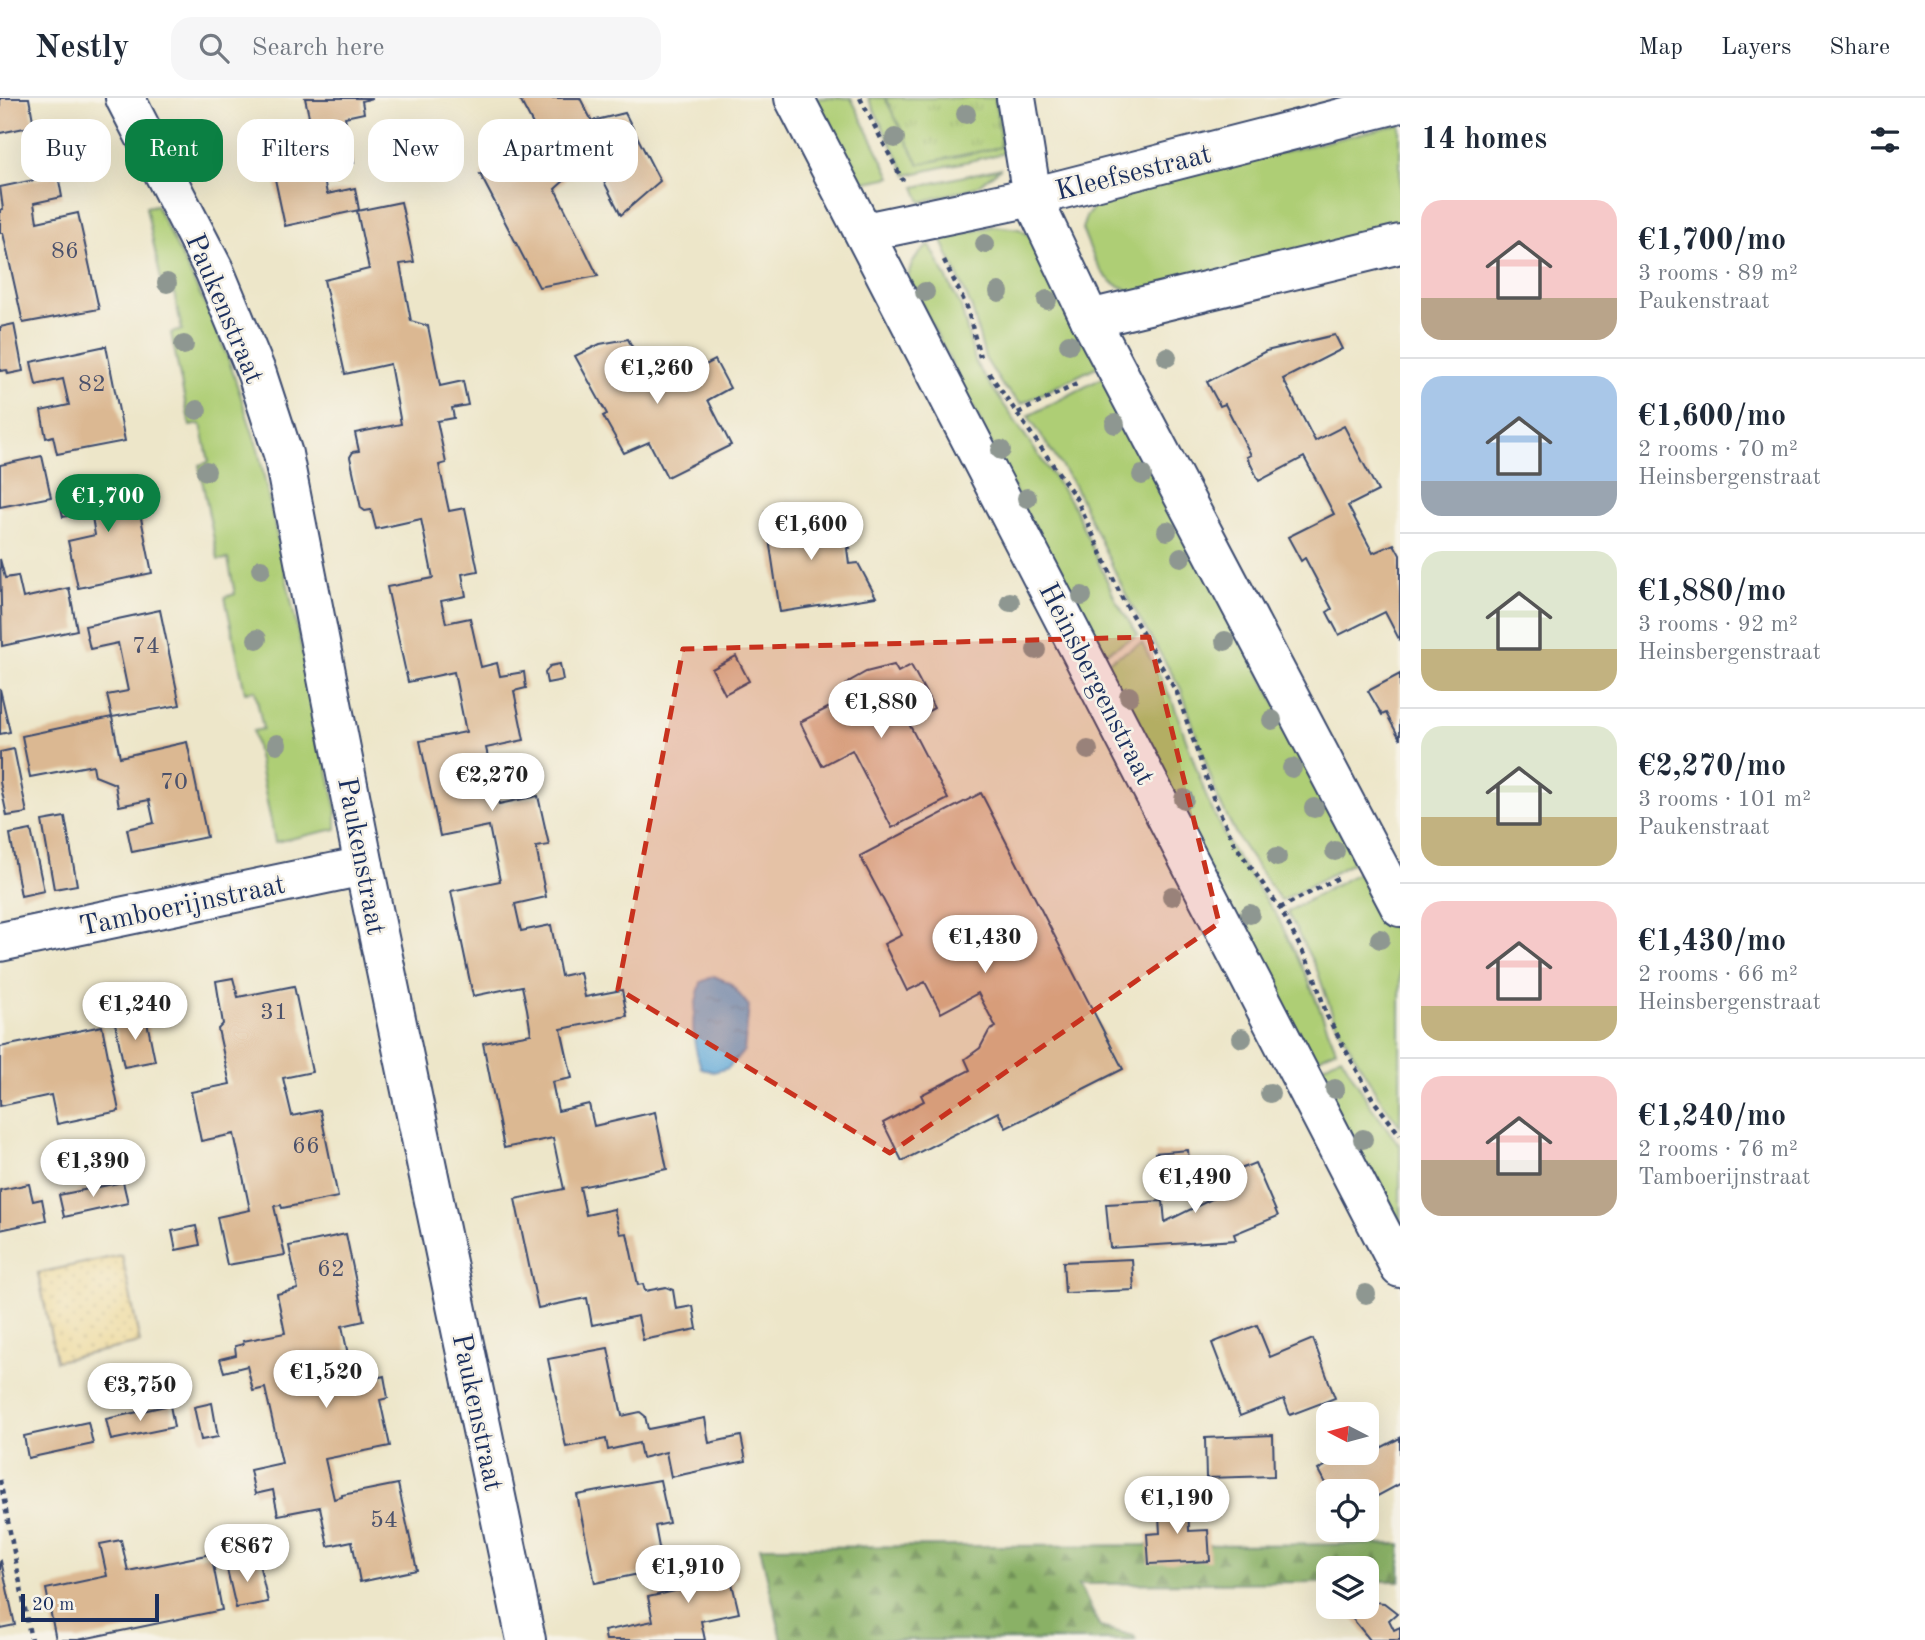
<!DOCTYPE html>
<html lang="en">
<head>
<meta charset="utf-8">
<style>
	body { margin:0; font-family:"Old Standard TT",serif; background:#f6f6f7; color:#1f2937; height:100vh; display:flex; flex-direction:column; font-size:26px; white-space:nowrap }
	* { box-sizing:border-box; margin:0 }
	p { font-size:23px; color:#747a83 }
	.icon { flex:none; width:38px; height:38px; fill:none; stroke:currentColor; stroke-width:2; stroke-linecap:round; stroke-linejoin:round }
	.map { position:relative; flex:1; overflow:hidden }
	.details { display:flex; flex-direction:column; background:#fff; width:525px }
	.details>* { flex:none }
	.top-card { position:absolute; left:21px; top:21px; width:665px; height:63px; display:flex; gap:14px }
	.needle { width:46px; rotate:276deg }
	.buttons { position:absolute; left:1316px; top:1304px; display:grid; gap:14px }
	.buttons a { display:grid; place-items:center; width:63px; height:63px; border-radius:14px; background:#fff; box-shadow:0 7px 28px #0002; font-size:35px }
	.scale { position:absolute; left:21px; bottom:18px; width:138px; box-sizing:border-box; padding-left:7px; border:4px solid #1b2f5e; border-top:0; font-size:19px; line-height:24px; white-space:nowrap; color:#1b2f5e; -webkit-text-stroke:5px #f7f3e8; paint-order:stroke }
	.price { position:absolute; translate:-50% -60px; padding:0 16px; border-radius:24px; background:#fff; color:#222; font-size:23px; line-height:46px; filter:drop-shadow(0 2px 4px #0008) }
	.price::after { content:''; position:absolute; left:50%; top:42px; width:21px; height:16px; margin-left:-10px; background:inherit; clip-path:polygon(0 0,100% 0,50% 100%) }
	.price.current { background:#0b8043; color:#fff }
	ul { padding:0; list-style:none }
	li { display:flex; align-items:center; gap:21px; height:175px; padding:0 21px }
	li+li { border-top:2px solid #e0e1e3 }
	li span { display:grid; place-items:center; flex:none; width:196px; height:140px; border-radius:21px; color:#555 }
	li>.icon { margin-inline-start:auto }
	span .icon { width:84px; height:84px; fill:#fffc; stroke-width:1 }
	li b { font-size:30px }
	h2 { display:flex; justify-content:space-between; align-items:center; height:84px; padding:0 21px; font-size:30px }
	.pill { padding:0 24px; border-radius:21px; background:#fff; box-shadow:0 7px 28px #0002; font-size:24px; line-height:63px }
	.pill.current { background:#0b8043; color:#fff }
	header { display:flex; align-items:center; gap:42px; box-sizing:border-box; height:98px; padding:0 35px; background:#fff; border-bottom:2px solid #e0e1e3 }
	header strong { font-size:33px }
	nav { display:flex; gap:38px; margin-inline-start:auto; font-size:24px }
	.search { width:490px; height:63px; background:#f6f6f7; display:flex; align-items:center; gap:18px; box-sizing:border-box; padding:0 24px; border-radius:21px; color:#747a83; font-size:26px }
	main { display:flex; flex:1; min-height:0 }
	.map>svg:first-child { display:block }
</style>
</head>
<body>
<header>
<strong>Nestly</strong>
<div class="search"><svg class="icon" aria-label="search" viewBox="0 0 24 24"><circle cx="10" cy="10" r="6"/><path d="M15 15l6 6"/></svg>Search here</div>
<nav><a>Map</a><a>Layers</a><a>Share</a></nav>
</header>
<main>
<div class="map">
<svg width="1400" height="1542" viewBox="0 0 1400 1542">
	<defs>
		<pattern id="forest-firs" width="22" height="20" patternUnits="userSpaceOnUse" patternTransform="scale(1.75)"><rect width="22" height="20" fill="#8ab166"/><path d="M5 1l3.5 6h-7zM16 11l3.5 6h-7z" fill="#709057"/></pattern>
		<pattern id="sand-dots" width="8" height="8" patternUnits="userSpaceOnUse" patternTransform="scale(1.75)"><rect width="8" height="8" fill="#eeda9e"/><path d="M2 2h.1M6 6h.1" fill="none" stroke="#ccbb8a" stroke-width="1.8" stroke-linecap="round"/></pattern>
		<pattern id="park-tufts" width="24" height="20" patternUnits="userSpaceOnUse" patternTransform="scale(1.75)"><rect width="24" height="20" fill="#aece75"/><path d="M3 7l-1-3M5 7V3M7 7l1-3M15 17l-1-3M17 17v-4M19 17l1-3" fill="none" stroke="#95b168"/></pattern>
		<pattern id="water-ripples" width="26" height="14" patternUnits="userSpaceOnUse" patternTransform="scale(1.75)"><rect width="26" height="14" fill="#61a9d8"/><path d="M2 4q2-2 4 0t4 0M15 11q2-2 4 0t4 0" fill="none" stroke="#4f8ab2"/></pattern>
	</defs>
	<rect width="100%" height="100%" fill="#f7f3e8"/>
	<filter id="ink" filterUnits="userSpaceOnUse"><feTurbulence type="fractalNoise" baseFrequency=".0143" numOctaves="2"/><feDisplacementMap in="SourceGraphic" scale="14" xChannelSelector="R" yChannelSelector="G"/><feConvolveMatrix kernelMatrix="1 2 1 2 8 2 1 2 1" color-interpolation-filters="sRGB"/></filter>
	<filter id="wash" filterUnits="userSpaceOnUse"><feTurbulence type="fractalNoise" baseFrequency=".00686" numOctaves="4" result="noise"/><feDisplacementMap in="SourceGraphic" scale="28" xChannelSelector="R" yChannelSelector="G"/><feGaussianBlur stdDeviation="1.57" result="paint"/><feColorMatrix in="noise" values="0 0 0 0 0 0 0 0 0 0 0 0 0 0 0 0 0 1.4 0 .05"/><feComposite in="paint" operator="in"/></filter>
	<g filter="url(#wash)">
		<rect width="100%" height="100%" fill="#ede6c9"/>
		<!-- grass -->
		<g fill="#aece75" stroke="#647e6a" stroke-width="2">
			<polygon points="812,0 851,0 891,79 856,86"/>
			<polygon points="868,0 999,0 1005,55 907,77"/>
			<path d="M 1400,26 L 1400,132 L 1126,202 L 1127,191 C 1097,182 1094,157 1082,131 L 1086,119 L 1093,110 L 1091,100 Z"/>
			<polygon points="1001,70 976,89 921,104 915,89"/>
			<polygon points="156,107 207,210 228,260 258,351 336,708 336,731 275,744 253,633 263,631 255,592 245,594 225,499 235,496 228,461 218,462 199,367 209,364 201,326 190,328 171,235 182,232 174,195 164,197 146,109"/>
			<polygon points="994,128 1019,131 1030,138 1100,267 1021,306 1002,287 985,260 972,210 941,141"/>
			<path d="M 930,147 L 961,209 L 976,266 L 1074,409 L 1116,503 L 1138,537 L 1098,559 L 908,179 C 911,164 917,156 930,147 Z"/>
			<polygon points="1104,279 1358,762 1281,803 1240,744 1218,701 1181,591 1128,501 1074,387 1028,318"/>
			<polygon points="1142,545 1172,602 1208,703 1230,749 1277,818 1306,877 1336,951 1310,965 1101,567"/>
			<polygon points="1363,772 1400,844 1400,1028 1378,998 1335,923 1317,872 1287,814"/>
			<polygon points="1341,958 1370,1007 1400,1048 1400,1137 1314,973"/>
		</g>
		<!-- forest -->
		<polygon fill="url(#forest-firs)" stroke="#527062" stroke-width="2" points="1400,1446 1400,1483 1367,1483 1367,1470 1328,1470 1328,1484 1079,1486 1100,1529 1134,1538 1136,1542 782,1542 760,1449"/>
		<!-- sand -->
		<polygon fill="url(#sand-dots)" stroke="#84847e" stroke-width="2" points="122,1157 140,1245 56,1263 38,1175"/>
		<!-- park -->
		<polygon fill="url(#park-tufts)" stroke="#647e6a" stroke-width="2" points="885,0 995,0 1001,49 919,66"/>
		<!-- water -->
		<path fill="url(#water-ripples)" stroke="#3e6c9b" stroke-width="2" d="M 714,878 L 730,885 L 749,908 L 744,953 L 728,970 L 713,974 L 701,970 C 690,936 691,918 701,884 Z"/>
		<g id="blocks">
			<!-- building -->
			<g fill="#dbb892">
				<polygon points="0,0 29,0 34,28 0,35"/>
				<polygon points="305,0 373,0 362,3 364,15 345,19 354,65 322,71 327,96 355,90 359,112 285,128 265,34 310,23"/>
				<polygon points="519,0 580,0 592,23 625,15 660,83 621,117 599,74 566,81 555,91 598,178 539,189 480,76 516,72 514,69 530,67 545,49"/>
				<polygon points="58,77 62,99 34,105 37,124 78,115 99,211 23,225 3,135 0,135 0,112 3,111 0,89"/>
				<polygon points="401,104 414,164 400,166 411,223 428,228 440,288 463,283 468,307 452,310 454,320 437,323 446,365 439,367 449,413 465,410 478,473 462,476 466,498 441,503 446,525 470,520 481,569 497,565 500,578 524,574 526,590 514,593 524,642 486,650 499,706 538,698 549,747 536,749 546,799 515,806 521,833 551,827 561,878 580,874 585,899 622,892 627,918 561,931 572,980 552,984 558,1013 589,1006 594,1028 655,1014 667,1071 580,1089 586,1117 614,1111 620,1136 627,1135 638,1187 643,1186 645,1193 666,1189 673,1192 676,1211 693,1208 697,1231 643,1242 638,1218 592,1227 587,1200 538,1210 515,1101 564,1091 558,1064 553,1040 504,1050 483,945 531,936 527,911 522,888 473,898 451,793 500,783 489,728 440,738 420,643 466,634 454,574 408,584 387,489 433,480 421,421 376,431 371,412 365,413 361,410 350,359 353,354 359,353 355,335 401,326 390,266 345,276 324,182 369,171 357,113"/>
				<polygon points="14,226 23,273 8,276 7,272 0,273 0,229"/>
				<polygon points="1335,237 1342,251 1283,281 1315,343 1344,328 1378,393 1348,408 1373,455 1394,446 1400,457 1400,543 1385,514 1339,537 1327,514 1332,511 1305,460 1301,463 1288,439 1334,416 1319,387 1304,359 1259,383 1247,359 1251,357 1225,306 1220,308 1207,284 1266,253"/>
				<polygon points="628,241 655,293 715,262 730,290 708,302 731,347 667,379 649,344 624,355 603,318 607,316 575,258 600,246"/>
				<polygon points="106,248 125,343 57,356 53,338 46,340 41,313 69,307 63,281 36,287 31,264"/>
				<polygon points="42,358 51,399 0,409 0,367"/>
				<polygon points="133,380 152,475 78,490 68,443 95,437 91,413 63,419 58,396"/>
				<polygon points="813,406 819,438 842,434 850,450 847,450 849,466 858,465 876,499 780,514 765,414"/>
				<polygon points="0,461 5,480 18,478 23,500 69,490 77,532 2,548"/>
				<polygon points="160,512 180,607 112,619 116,640 120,659 187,644 207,739 132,754 127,731 154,725 149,702 119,708 115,686 95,678 93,667 30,679 22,638 112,619 107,597 128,593 118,545 90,551 85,528"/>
				<polygon points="736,558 749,583 725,596 712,571"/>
				<polygon points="560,566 563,582 547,585 545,575 550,568"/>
				<polygon points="894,567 898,574 911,567 934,610 908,624 948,701 892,730 852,652 822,668 800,624 840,604 836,596 850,583 866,574"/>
				<polygon points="1400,576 1400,641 1386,615 1382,617 1368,593"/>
				<polygon points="0,591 10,634 0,636"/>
				<polygon points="14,651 27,715 7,718 0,684 0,654"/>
				<polygon points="981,695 1123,971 1006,1030 998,1014 902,1063 883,1025 924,1003 921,997 970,972 965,961 980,950 989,933 996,929 978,895 941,915 925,884 907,893 884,846 902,837 860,758"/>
				<polygon points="65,719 77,787 54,791 42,723"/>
				<polygon points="31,732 44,793 21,798 10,736"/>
				<polygon points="233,880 238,899 294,888 312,974 283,980 292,1018 320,1012 338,1099 282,1110 281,1107 274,1108 285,1157 227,1167 217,1119 250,1112 239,1059 234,1036 201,1043 191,994 230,986 218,931 223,926 216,883"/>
				<polygon points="146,919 155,963 124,969 115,925"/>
				<polygon points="102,928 119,1013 57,1026 51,997 0,1008 0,949"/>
				<polygon points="1188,1052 1190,1077 1158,1080 1155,1055"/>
				<polygon points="1255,1065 1278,1118 1234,1136 1236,1142 1110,1150 1106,1106 1163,1103 1165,1124 1216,1099 1210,1083"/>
				<polygon points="123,1084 128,1105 64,1119 59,1097"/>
				<polygon points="29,1086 33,1103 42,1101 46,1122 0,1132 0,1092"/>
				<polygon points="196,1128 200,1147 176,1152 172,1133"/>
				<polygon points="346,1136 364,1223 342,1228 350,1266 372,1261 376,1280 384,1278 388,1300 380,1302 390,1348 325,1361 334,1401 342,1399 342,1397 398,1386 417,1472 360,1484 352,1443 328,1448 320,1409 278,1417 273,1392 255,1396 250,1372 282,1365 265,1290 253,1293 247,1268 224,1274 220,1261 236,1257 235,1248 244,1246 243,1243 285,1235 277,1196 298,1191 289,1148"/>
				<polygon points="1132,1161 1134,1192 1065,1195 1063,1164"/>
				<polygon points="1257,1227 1270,1259 1313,1241 1335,1300 1290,1317 1284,1301 1240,1318 1212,1245"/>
				<polygon points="608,1250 622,1318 640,1314 645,1318 648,1331 705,1320 709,1345 741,1338 746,1363 671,1379 666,1354 642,1360 639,1345 608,1352 606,1341 566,1349 548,1261"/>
				<polygon points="212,1305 218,1339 201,1342 194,1309"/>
				<polygon points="170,1307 174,1329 111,1342 106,1321"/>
				<polygon points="88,1324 93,1346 28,1360 24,1338"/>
				<polygon points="1273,1337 1274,1378 1206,1380 1205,1340"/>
				<polygon points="1400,1340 1400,1386 1370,1402 1367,1393 1329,1393 1318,1372 1350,1354 1355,1363"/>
				<polygon points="660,1382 669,1425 655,1428 663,1471 595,1485 577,1397"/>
				<polygon points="1158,1399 1188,1399 1189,1433 1208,1432 1210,1463 1149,1466 1147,1436 1160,1435"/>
				<polygon points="121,1442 128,1473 211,1456 222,1512 78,1542 56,1542 46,1491 107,1478 100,1446"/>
				<polygon points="732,1455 737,1480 731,1481 739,1515 701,1523 705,1542 606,1542 604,1533 653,1523 648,1499 693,1489 688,1464"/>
				<polygon points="258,1461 268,1504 236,1510 226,1467"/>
				<polygon points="1,1463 15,1527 0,1530 0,1464"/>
				<polygon points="1367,1503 1384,1505 1397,1515 1389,1522 1394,1532 1400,1529 1400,1542 1370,1542 1347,1514 1353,1508 1367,1508"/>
			</g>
		</g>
	</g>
	<g filter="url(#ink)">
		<use href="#blocks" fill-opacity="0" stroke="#3a4a6e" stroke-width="2"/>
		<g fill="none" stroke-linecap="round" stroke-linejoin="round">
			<defs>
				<g id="minor">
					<polyline points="125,0 214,172 257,276 283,356 364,768 526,1542"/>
					<polyline points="794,0 1400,1170"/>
					<polyline points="1016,0 1032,99 1090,221 1400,809"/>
					<polyline points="865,134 1032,99 1400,5"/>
					<polyline points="1090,221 1400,146"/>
					<polyline points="0,844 364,768"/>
				</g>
			</defs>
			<!-- minor casing -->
			<use href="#minor" stroke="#3a4a6e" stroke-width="42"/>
			<!-- path -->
			<g stroke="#3a4a6e" stroke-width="4.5" stroke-dasharray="5 5" stroke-linecap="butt">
				<polyline points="860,0 903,83"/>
				<polyline points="944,162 967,209 980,259"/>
				<polyline points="989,275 1076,400 1122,500 1177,595 1214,702 1235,747 1280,810 1313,874 1327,918 1344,949 1374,1003 1400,1037"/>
				<polyline points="1018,315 1077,286"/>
				<polyline points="1280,810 1338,780"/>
				<polyline points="0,1382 31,1542"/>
			</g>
			<!-- minor -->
			<use href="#minor" stroke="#fff" stroke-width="38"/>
		</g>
		<!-- trees -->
		<g fill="#8e9791">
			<circle cx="966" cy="16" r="10"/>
			<circle cx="895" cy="40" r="10"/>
			<circle cx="985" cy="146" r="10"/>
			<circle cx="167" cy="185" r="10"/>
			<circle cx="925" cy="194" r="10"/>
			<circle cx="999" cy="194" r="10"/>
			<circle cx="1047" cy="202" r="10"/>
			<circle cx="1069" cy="246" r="10"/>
			<circle cx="184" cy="247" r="10"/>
			<circle cx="1167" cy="259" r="10"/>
			<circle cx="197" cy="312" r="10"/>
			<circle cx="1115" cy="326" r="10"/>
			<circle cx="1001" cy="352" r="10"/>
			<circle cx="206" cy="373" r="10"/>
			<circle cx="1142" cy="377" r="10"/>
			<circle cx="1027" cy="400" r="10"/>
			<circle cx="1167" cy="433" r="10"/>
			<circle cx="1181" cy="459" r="10"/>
			<circle cx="261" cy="471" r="10"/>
			<circle cx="1082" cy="498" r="10"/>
			<circle cx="1010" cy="504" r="10"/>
			<circle cx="257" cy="541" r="10"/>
			<circle cx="1225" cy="543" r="10"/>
			<circle cx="1036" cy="552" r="10"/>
			<circle cx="1129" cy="598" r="10"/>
			<circle cx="1272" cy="622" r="10"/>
			<circle cx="277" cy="646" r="10"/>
			<circle cx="1088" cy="652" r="10"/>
			<circle cx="1292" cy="670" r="10"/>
			<circle cx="1184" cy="701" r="10"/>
			<circle cx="1314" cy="710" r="10"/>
			<circle cx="1335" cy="753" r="10"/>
			<circle cx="1277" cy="759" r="10"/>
			<circle cx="1172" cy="798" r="10"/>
			<circle cx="1250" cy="816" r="10"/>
			<circle cx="1380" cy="841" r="10"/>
			<circle cx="1242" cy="940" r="10"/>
			<circle cx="1335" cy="991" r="10"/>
			<circle cx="1270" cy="995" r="10"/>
			<circle cx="1363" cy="1041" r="10"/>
			<circle cx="1366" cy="1196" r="10"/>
		</g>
	</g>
	<!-- marked area -->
	<path fill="#c8321e" fill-opacity="0.2" stroke="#c8321e" stroke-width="5" stroke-dasharray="14 9" stroke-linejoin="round" d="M 1149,539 L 1219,825 L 890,1055 L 618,891 L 683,551 Z"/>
	<g text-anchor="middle" stroke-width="5" stroke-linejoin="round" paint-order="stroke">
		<!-- number labels -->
		<g font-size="24" fill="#4b516b">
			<text x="65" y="160">86</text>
			<text x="92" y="293">82</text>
			<text x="146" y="555">74</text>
			<text x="174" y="691">70</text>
			<text x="274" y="921">31</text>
			<text x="306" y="1055">66</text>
			<text x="331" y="1178">62</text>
			<text x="384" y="1429">54</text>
		</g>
		<!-- street labels -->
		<g font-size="28" fill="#1b2f5e" stroke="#f7f3e8">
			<text transform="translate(1133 73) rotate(-14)" y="10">Kleefsestraat</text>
			<text transform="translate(226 210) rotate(67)" y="10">Paukenstraat</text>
			<text transform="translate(1098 585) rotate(63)" y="10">Heinsbergenstraat</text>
			<text transform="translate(363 758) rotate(79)" y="10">Paukenstraat</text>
			<text transform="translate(182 806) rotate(-12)" y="10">Tamboerijnstraat</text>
			<text transform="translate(479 1314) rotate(78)" y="10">Paukenstraat</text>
		</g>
	</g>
</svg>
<div class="buttons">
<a><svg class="needle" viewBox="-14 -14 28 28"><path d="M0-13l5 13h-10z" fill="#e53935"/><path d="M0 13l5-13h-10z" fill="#747a83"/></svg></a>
<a><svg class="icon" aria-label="locate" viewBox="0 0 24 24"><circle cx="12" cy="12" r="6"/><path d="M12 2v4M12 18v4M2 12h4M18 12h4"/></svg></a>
<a><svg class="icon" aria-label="layers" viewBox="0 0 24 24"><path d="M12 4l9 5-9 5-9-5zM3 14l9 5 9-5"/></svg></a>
</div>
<div class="scale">20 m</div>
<b class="price" style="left:657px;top:308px">€1,260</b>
<b class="price current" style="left:108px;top:436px">€1,700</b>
<b class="price" style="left:811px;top:464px">€1,600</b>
<b class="price" style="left:881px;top:642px">€1,880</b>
<b class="price" style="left:492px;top:715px">€2,270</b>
<b class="price" style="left:985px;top:877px">€1,430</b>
<b class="price" style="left:135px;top:944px">€1,240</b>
<b class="price" style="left:93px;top:1101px">€1,390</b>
<b class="price" style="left:1195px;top:1117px">€1,490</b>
<b class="price" style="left:326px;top:1312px">€1,520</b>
<b class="price" style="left:140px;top:1325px">€3,750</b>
<b class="price" style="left:1177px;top:1438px">€1,190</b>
<b class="price" style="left:247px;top:1486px">€867</b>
<b class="price" style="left:688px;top:1507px">€1,910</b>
<div class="top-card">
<a class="pill">Buy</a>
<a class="pill current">Rent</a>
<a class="pill">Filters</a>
<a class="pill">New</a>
<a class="pill">Apartment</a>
</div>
</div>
<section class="details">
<h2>14 homes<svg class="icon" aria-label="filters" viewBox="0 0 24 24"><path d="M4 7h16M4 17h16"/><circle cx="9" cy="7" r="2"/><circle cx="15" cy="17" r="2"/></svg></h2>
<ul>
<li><span style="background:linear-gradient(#f6c9c9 70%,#b9a48a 0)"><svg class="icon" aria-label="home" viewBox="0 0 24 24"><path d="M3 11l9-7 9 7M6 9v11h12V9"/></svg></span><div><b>€1,700/mo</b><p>3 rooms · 89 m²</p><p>Paukenstraat</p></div></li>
<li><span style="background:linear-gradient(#a9c7e8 75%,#9aa5b1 0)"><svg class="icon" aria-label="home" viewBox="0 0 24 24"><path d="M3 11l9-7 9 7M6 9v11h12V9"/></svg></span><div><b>€1,600/mo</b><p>2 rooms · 70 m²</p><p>Heinsbergenstraat</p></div></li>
<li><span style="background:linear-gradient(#dfe7d0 70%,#c2b280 0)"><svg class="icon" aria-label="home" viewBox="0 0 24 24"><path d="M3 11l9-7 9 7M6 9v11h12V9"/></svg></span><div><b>€1,880/mo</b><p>3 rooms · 92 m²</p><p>Heinsbergenstraat</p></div></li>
<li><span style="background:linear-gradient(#dfe7d0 65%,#c2b280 0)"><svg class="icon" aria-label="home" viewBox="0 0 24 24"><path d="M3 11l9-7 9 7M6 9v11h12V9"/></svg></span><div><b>€2,270/mo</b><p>3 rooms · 101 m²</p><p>Paukenstraat</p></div></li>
<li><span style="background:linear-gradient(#f6c9c9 75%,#c2b280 0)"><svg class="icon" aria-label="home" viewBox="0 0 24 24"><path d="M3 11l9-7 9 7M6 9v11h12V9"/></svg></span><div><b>€1,430/mo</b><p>2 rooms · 66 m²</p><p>Heinsbergenstraat</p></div></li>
<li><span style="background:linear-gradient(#f6c9c9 60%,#b9a48a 0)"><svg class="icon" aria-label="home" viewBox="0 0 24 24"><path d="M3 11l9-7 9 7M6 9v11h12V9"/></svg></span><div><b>€1,240/mo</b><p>2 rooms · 76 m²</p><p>Tamboerijnstraat</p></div></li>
</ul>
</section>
</main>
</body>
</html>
